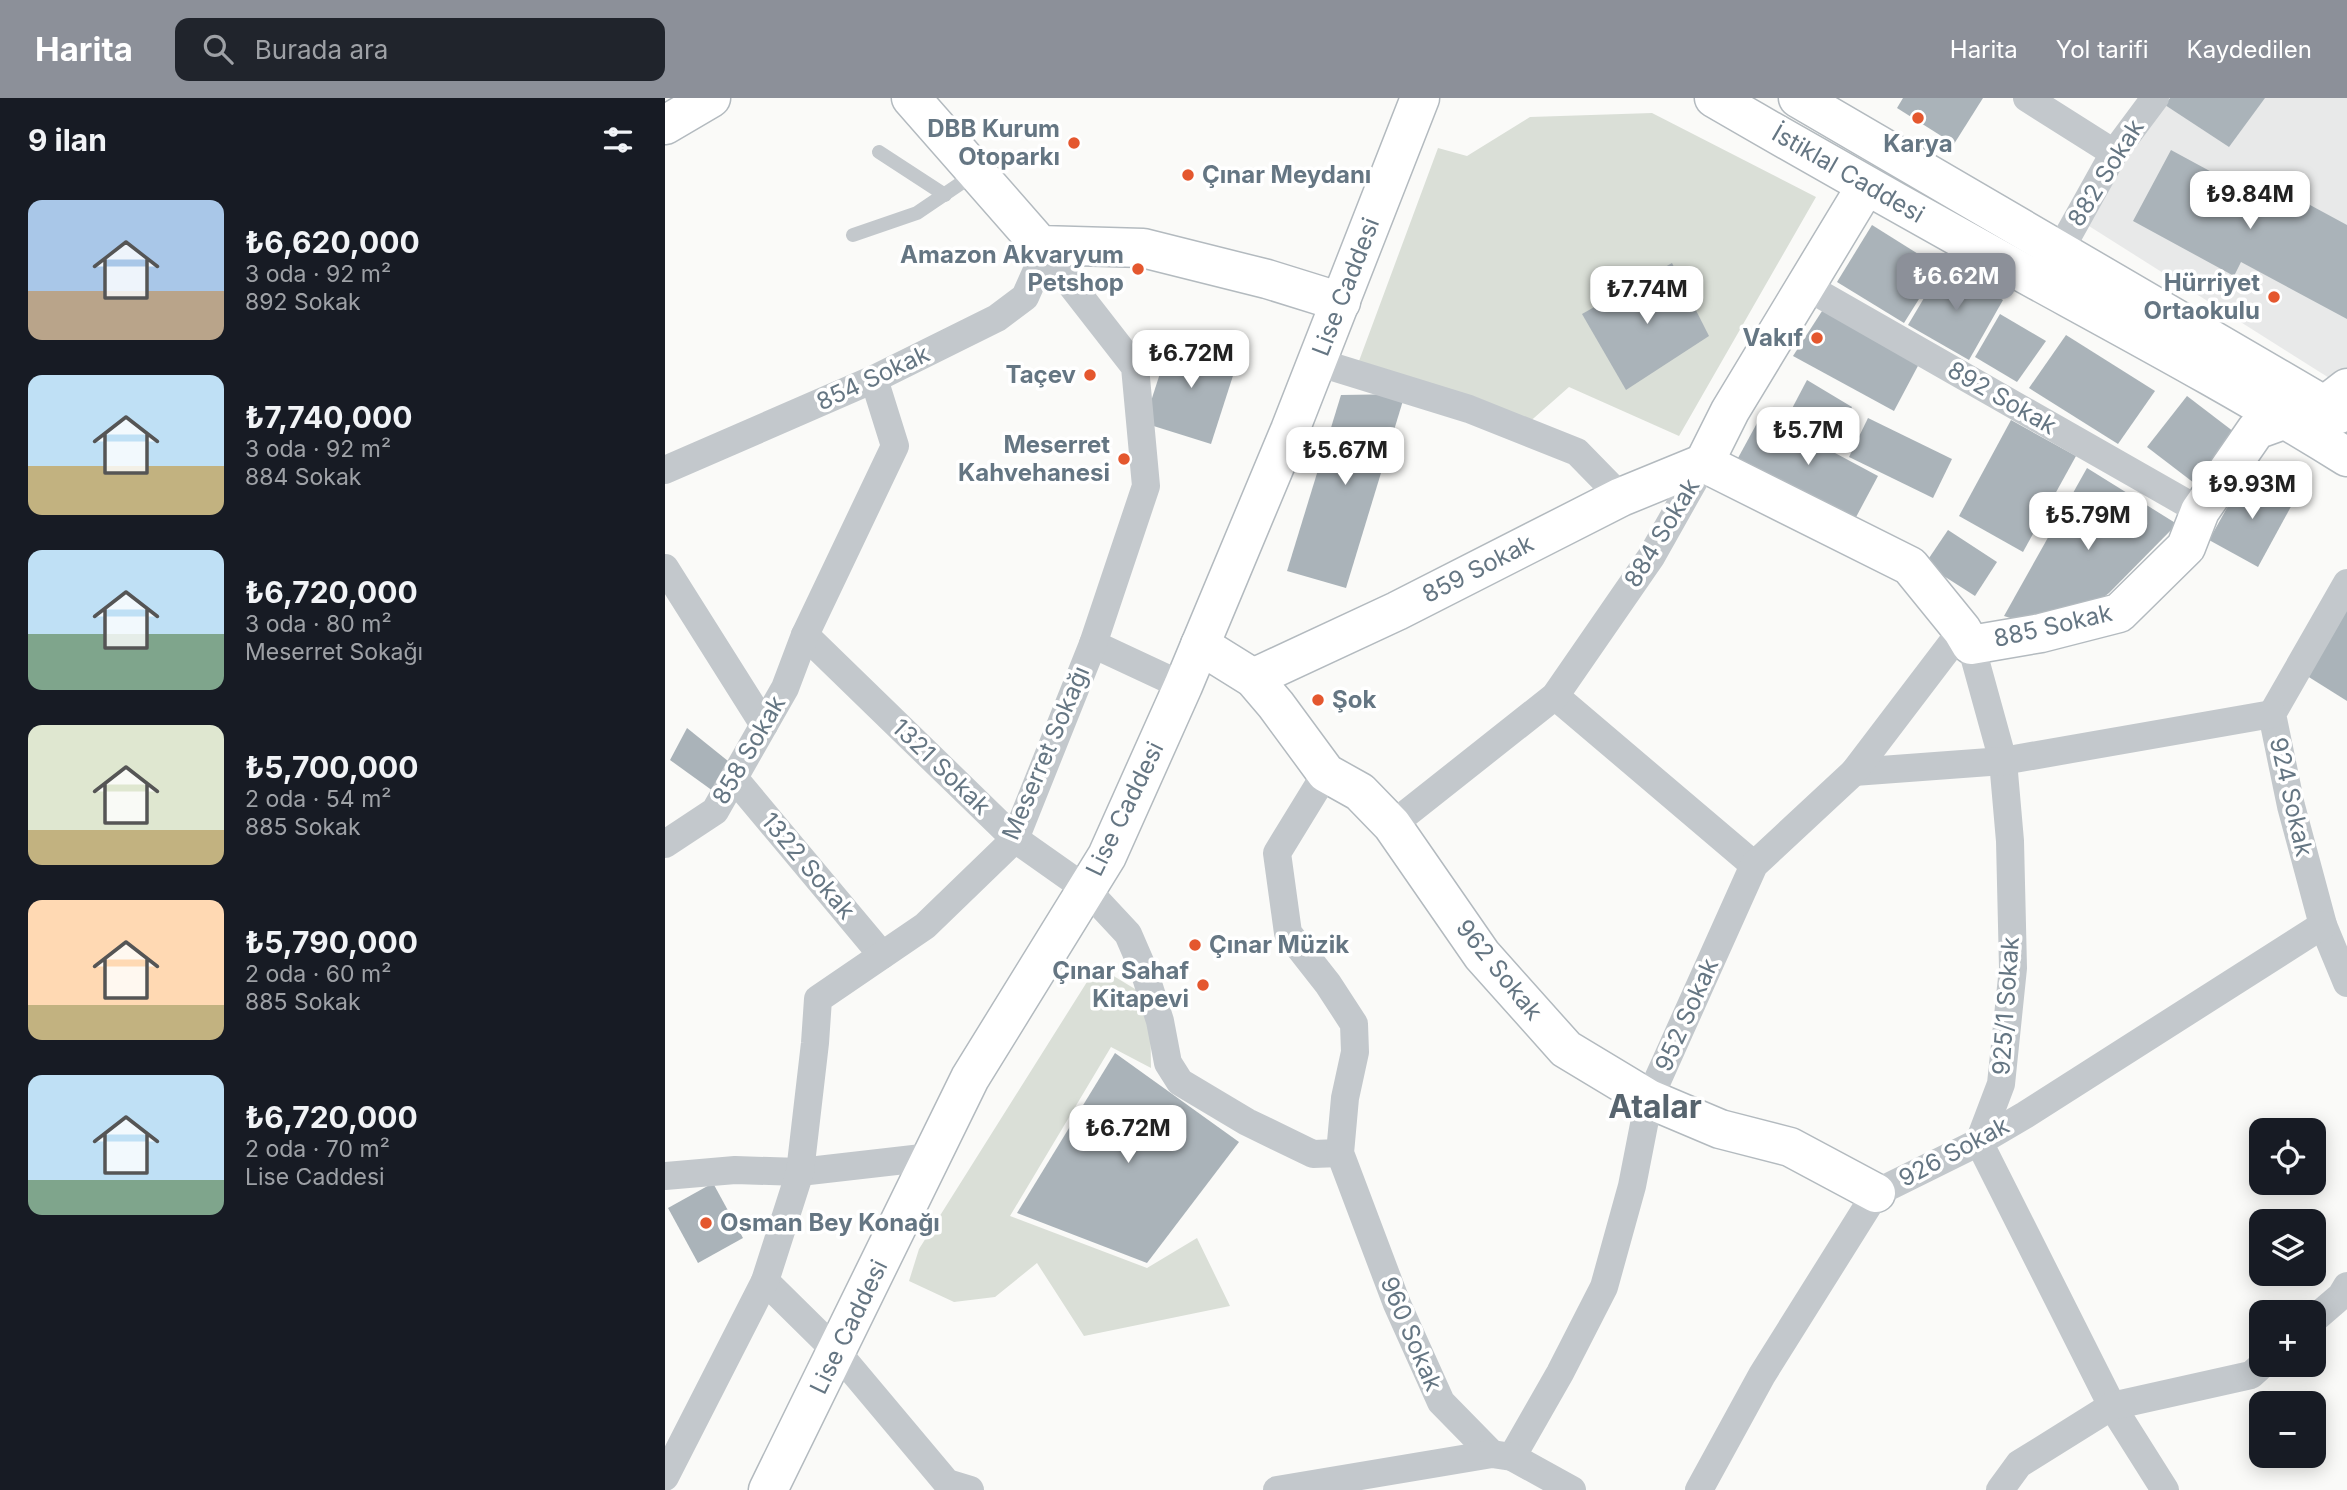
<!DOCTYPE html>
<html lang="tr">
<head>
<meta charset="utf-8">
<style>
	body { margin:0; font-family:Inter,sans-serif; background:#20242c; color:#f1f3f6; height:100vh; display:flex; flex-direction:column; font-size:26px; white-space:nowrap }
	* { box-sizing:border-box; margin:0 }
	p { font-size:23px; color:#9ea1a6 }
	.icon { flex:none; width:38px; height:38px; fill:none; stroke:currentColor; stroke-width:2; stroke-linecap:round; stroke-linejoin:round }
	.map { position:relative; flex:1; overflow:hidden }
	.sheet { display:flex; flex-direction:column; background:#171b24; width:665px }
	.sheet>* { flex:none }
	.tools { position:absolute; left:1584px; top:1020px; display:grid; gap:14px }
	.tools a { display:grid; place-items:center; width:77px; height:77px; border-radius:14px; background:#171b24; box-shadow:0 4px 18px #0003; font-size:35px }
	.price { position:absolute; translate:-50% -60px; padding:0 16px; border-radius:14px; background:#fff; color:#222; font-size:23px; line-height:46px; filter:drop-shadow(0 2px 4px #0008) }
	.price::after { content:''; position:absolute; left:50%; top:42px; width:21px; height:16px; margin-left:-10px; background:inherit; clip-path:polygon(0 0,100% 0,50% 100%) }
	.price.current { background:#8c9099; color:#fff }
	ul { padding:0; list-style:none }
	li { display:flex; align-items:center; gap:21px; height:175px; padding:0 28px }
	li span { display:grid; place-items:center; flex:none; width:196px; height:140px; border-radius:14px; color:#555 }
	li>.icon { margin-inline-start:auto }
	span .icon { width:84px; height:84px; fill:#fffc; stroke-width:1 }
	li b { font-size:30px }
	h2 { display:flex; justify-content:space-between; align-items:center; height:84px; padding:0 28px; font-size:30px }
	header { display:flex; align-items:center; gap:42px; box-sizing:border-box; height:98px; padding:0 35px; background:#8c9099; color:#fff }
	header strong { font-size:33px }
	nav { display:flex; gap:38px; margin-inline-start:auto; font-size:24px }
	.search { width:490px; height:63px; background:#20242c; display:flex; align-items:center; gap:18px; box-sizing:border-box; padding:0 24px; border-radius:14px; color:#9ea1a6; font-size:26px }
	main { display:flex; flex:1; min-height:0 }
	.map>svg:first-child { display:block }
</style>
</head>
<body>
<header>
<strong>Harita</strong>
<div class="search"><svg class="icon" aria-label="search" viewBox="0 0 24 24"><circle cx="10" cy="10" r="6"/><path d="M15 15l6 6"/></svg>Burada ara</div>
<nav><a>Harita</a><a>Yol tarifi</a><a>Kaydedilen</a></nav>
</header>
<main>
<section class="sheet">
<h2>9 ilan<svg class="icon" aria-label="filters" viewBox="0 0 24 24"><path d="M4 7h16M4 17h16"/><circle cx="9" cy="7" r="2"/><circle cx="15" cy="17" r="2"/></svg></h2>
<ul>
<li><span style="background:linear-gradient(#a9c7e8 65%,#b9a48a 0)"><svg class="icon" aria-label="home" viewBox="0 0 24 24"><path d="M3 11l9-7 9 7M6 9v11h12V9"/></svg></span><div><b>₺6,620,000</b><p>3 oda · 92 m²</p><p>892 Sokak</p></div></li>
<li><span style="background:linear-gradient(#bfe0f5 65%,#c2b280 0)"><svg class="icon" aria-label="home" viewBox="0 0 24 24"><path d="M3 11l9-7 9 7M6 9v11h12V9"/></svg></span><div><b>₺7,740,000</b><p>3 oda · 92 m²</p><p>884 Sokak</p></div></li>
<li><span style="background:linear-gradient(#bfe0f5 60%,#7fa58c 0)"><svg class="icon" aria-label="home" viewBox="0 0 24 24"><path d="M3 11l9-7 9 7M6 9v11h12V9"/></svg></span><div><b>₺6,720,000</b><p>3 oda · 80 m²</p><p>Meserret Sokağı</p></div></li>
<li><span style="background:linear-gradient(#dfe7d0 75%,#c2b280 0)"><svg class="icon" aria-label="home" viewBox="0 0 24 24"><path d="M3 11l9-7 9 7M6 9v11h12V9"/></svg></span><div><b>₺5,700,000</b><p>2 oda · 54 m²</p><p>885 Sokak</p></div></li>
<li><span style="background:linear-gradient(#ffd9b3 75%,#c2b280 0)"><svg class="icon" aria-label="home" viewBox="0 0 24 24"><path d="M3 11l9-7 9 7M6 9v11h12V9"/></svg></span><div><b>₺5,790,000</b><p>2 oda · 60 m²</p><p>885 Sokak</p></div></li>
<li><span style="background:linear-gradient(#bfe0f5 75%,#7fa58c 0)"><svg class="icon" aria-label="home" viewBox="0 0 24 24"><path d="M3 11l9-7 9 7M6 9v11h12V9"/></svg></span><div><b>₺6,720,000</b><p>2 oda · 70 m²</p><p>Lise Caddesi</p></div></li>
</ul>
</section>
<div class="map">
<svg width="1682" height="1392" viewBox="0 0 1682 1392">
	<rect width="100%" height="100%" fill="#fafaf8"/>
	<!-- built -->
	<polygon fill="#e8e9e9" points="1505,0 1682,0 1682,275 1669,283 1416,123"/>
	<!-- green -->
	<g fill="#dadfd7">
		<polygon points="987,15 1151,99 1014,338 904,289 861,327 694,263 773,50 802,58 865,19"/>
		<polygon points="432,868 485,900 486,970 446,949 345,1118 482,1170 532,1140 565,1208 419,1238 372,1165 330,1199 289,1204 244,1183 254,1151"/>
	</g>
	<!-- building -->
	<g fill="#aab3b9">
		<polygon points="1238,0 1318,0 1289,46 1232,10"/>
		<polygon points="1505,0 1600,0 1564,49 1500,7"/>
		<polygon points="1506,52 1578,91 1571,104 1581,110 1597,81 1682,127 1682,221 1576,164 1569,178 1468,123"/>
		<polygon points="1207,127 1274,169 1239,225 1172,184"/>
		<polygon points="1007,165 1044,238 961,292 917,216"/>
		<polygon points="1278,168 1338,202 1304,262 1243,227"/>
		<polygon points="1159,210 1255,264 1229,313 1128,258"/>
		<polygon points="1335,216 1381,243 1352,284 1310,259"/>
		<polygon points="1401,237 1490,293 1453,346 1364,290"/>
		<polygon points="507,238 574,259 546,346 479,325"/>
		<polygon points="1142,282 1187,309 1169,345 1122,320"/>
		<polygon points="740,296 681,490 622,473 676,297"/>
		<polygon points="1522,298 1573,337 1533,388 1482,349"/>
		<polygon points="1097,316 1213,378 1190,421 1073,360"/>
		<polygon points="1203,320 1287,361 1268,400 1184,359"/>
		<polygon points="1346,322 1411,358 1358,454 1294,418"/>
		<polygon points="1422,370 1512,426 1444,495 1417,516 1367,527 1339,518"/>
		<polygon points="1581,376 1629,403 1593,469 1544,442"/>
		<polygon points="1283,432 1332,464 1310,498 1260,466"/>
		<polygon points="1682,507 1682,603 1639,576"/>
		<polygon points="22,630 63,663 48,693 5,662"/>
		<polygon points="450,955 574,1044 482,1165 352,1115"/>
		<polygon points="48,1085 78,1140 33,1165 3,1110"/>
	</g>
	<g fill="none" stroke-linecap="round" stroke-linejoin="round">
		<defs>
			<g id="secondary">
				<polyline points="246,0 375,147 478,150 602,181 676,204"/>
				<path d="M 1049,0 C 1156,62 1264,123 1373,183 C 1477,240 1581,296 1682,359"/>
				<polyline points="1133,0 1674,316"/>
				<polyline points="0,27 46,0"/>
				<polyline points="1039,365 1245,468 1297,532 1306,547 1376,535 1454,515 1521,449 1535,413 1591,332 1660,307 1682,290"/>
				<polyline points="1039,365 1065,313 1201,88"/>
				<polyline points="535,547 588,580 611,607 661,675 695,694 727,727 817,857 901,951 984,1001 1055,1031 1125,1049 1211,1095"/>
				<polyline points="588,580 732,513 956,399 1039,365"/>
				<polyline points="103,1392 305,980 442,758 518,588 625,332 755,0"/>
			</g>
		</defs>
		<!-- secondary casing -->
		<use href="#secondary" stroke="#b3babf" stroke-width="41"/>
		<!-- lane -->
		<g stroke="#c3c8cc" stroke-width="14">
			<polyline points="214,54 280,97"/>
			<polyline points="188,137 252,115 311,75"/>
		</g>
		<!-- street -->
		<g stroke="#c3c8cc" stroke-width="28">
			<polyline points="1362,0 1449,55"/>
			<polyline points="1395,152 1449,55 1490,0"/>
			<polyline points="1139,187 1535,413"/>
			<polyline points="652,264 804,311 912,354 956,399"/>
			<polyline points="0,372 209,281 332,220 360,199 372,172 375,147"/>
			<polyline points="0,470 99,627"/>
			<polyline points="1682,485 1607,616 1626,708 1658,827 1682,885"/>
			<polyline points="140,537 350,741 421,791 463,836 479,873 495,923 503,965 515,984 582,1024 648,1056 675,1055"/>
			<polyline points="428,546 518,588"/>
			<polyline points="1306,547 1338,663 1345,743 1348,870 1336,986 1314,1044 1447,1308 1500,1392"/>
			<polyline points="890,598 1089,767"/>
			<polyline points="1189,674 1338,663 1607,616"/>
			<polyline points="661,675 612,755 623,835 663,886 689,926 690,954 680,1000 675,1055 732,1206 776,1304 827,1356"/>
			<polyline points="69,680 217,857"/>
			<polyline points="727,727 890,598 986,459 1039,365"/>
			<polyline points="0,746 50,713 120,590 140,537 230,348 209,281"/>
			<polyline points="0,1078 70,1072 135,1074 266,1059"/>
			<polyline points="100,1183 172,1254 282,1385 305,1392"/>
			<polyline points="1648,1222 1676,1198 1682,1188"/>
			<polyline points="847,1359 895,1275 939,1189 967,1088 984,1001 1089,767 1189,674 1297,532"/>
			<polyline points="0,1379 100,1183 135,1074 150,945 153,901 260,828 350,741 428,546 481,388 470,269 375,147"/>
			<polyline points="612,1392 827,1356 847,1359 907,1392"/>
			<polyline points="1034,1392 1097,1277 1211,1095 1314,1044 1360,1017 1658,827"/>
			<polyline points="1335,1392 1354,1366 1447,1308 1586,1277 1597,1267"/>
		</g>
		<!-- secondary -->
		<use href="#secondary" stroke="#fff" stroke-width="38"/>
	</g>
	<!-- markers -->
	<g fill="#e4572e" stroke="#fff" stroke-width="2.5">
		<circle cx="1253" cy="20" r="7"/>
		<circle cx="409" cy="45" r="7"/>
		<circle cx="523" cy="77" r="7"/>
		<circle cx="473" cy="171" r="7"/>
		<circle cx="1609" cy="199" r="7"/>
		<circle cx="1152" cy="240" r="7"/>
		<circle cx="425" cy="277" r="7"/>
		<circle cx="459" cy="361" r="7"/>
		<circle cx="653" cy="602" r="7"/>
		<circle cx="530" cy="847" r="7"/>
		<circle cx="538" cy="887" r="7"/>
		<circle cx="41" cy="1125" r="7"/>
	</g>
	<g text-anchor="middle" stroke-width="7" stroke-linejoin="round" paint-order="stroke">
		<!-- poi labels -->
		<g font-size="24" font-weight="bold" fill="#657683" stroke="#fff" text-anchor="end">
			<text x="395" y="39">DBB Kurum<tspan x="395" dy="28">Otoparkı</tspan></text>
			<text x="1253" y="54" text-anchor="middle">Karya</text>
			<text x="537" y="85" text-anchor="start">Çınar Meydanı</text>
			<text x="459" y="165">Amazon Akvaryum<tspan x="459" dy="28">Petshop</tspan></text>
			<text x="1595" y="193">Hürriyet<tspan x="1595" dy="28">Ortaokulu</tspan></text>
			<text x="1138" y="248">Vakıf</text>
			<text x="411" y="285">Taçev</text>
			<text x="445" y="355">Meserret<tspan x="445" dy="28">Kahvehanesi</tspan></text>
			<text x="667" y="610" text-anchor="start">Şok</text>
			<text x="544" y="855" text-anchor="start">Çınar Müzik</text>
			<text x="524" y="881">Çınar Sahaf<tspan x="524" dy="28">Kitapevi</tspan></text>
			<text x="55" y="1133" text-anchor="start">Osman Bey Konağı</text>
		</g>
		<!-- street labels -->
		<g font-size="24" fill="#657683" stroke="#fff">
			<text transform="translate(1441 75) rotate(-58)" y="8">882 Sokak</text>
			<text transform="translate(1183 76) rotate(30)" y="8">İstiklal Caddesi</text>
			<text transform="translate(681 189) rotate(-69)" y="8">Lise Caddesi</text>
			<text transform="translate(208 280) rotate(-25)" y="8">854 Sokak</text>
			<text transform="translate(1337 300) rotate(30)" y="8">892 Sokak</text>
			<text transform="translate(997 435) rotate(-59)" y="8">884 Sokak</text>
			<text transform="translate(813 471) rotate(-27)" y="8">859 Sokak</text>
			<text transform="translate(1388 528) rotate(-13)" y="8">885 Sokak</text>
			<text transform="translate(84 652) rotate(-60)" y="8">858 Sokak</text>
			<text transform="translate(381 655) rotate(-67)" y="8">Meserret Sokağı</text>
			<text transform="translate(276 669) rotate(44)" y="8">1321 Sokak</text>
			<text transform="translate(1626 699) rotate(77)" y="8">924 Sokak</text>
			<text transform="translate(460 711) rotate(-64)" y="8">Lise Caddesi</text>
			<text transform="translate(143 768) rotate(50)" y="8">1322 Sokak</text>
			<text transform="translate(834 872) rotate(51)" y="8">962 Sokak</text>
			<text transform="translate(1341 908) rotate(-86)" y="8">925/1 Sokak</text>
			<text transform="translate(1022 917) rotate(-66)" y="8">952 Sokak</text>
			<text transform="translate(1289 1054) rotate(-28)" y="8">926 Sokak</text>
			<text transform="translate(184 1229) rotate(-64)" y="8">Lise Caddesi</text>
			<text transform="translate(746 1236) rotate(67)" y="8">960 Sokak</text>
		</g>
		<!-- district labels -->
		<g font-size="32" font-weight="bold" fill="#57646e" stroke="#fff">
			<text x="990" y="1020">Atalar</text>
		</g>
	</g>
</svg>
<div class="tools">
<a><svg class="icon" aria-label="locate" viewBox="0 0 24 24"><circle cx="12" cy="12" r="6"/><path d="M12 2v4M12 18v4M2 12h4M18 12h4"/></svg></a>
<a><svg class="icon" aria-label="layers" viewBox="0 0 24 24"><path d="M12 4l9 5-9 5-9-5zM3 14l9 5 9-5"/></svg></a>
<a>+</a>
<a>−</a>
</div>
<b class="price" style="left:1585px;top:133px">₺9.84M</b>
<b class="price current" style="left:1291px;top:215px">₺6.62M</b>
<b class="price" style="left:982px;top:228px">₺7.74M</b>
<b class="price" style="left:526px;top:292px">₺6.72M</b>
<b class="price" style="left:1143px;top:369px">₺5.7M</b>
<b class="price" style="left:680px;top:389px">₺5.67M</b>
<b class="price" style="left:1587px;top:423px">₺9.93M</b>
<b class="price" style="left:1423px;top:454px">₺5.79M</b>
<b class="price" style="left:463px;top:1067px">₺6.72M</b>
</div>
</main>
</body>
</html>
